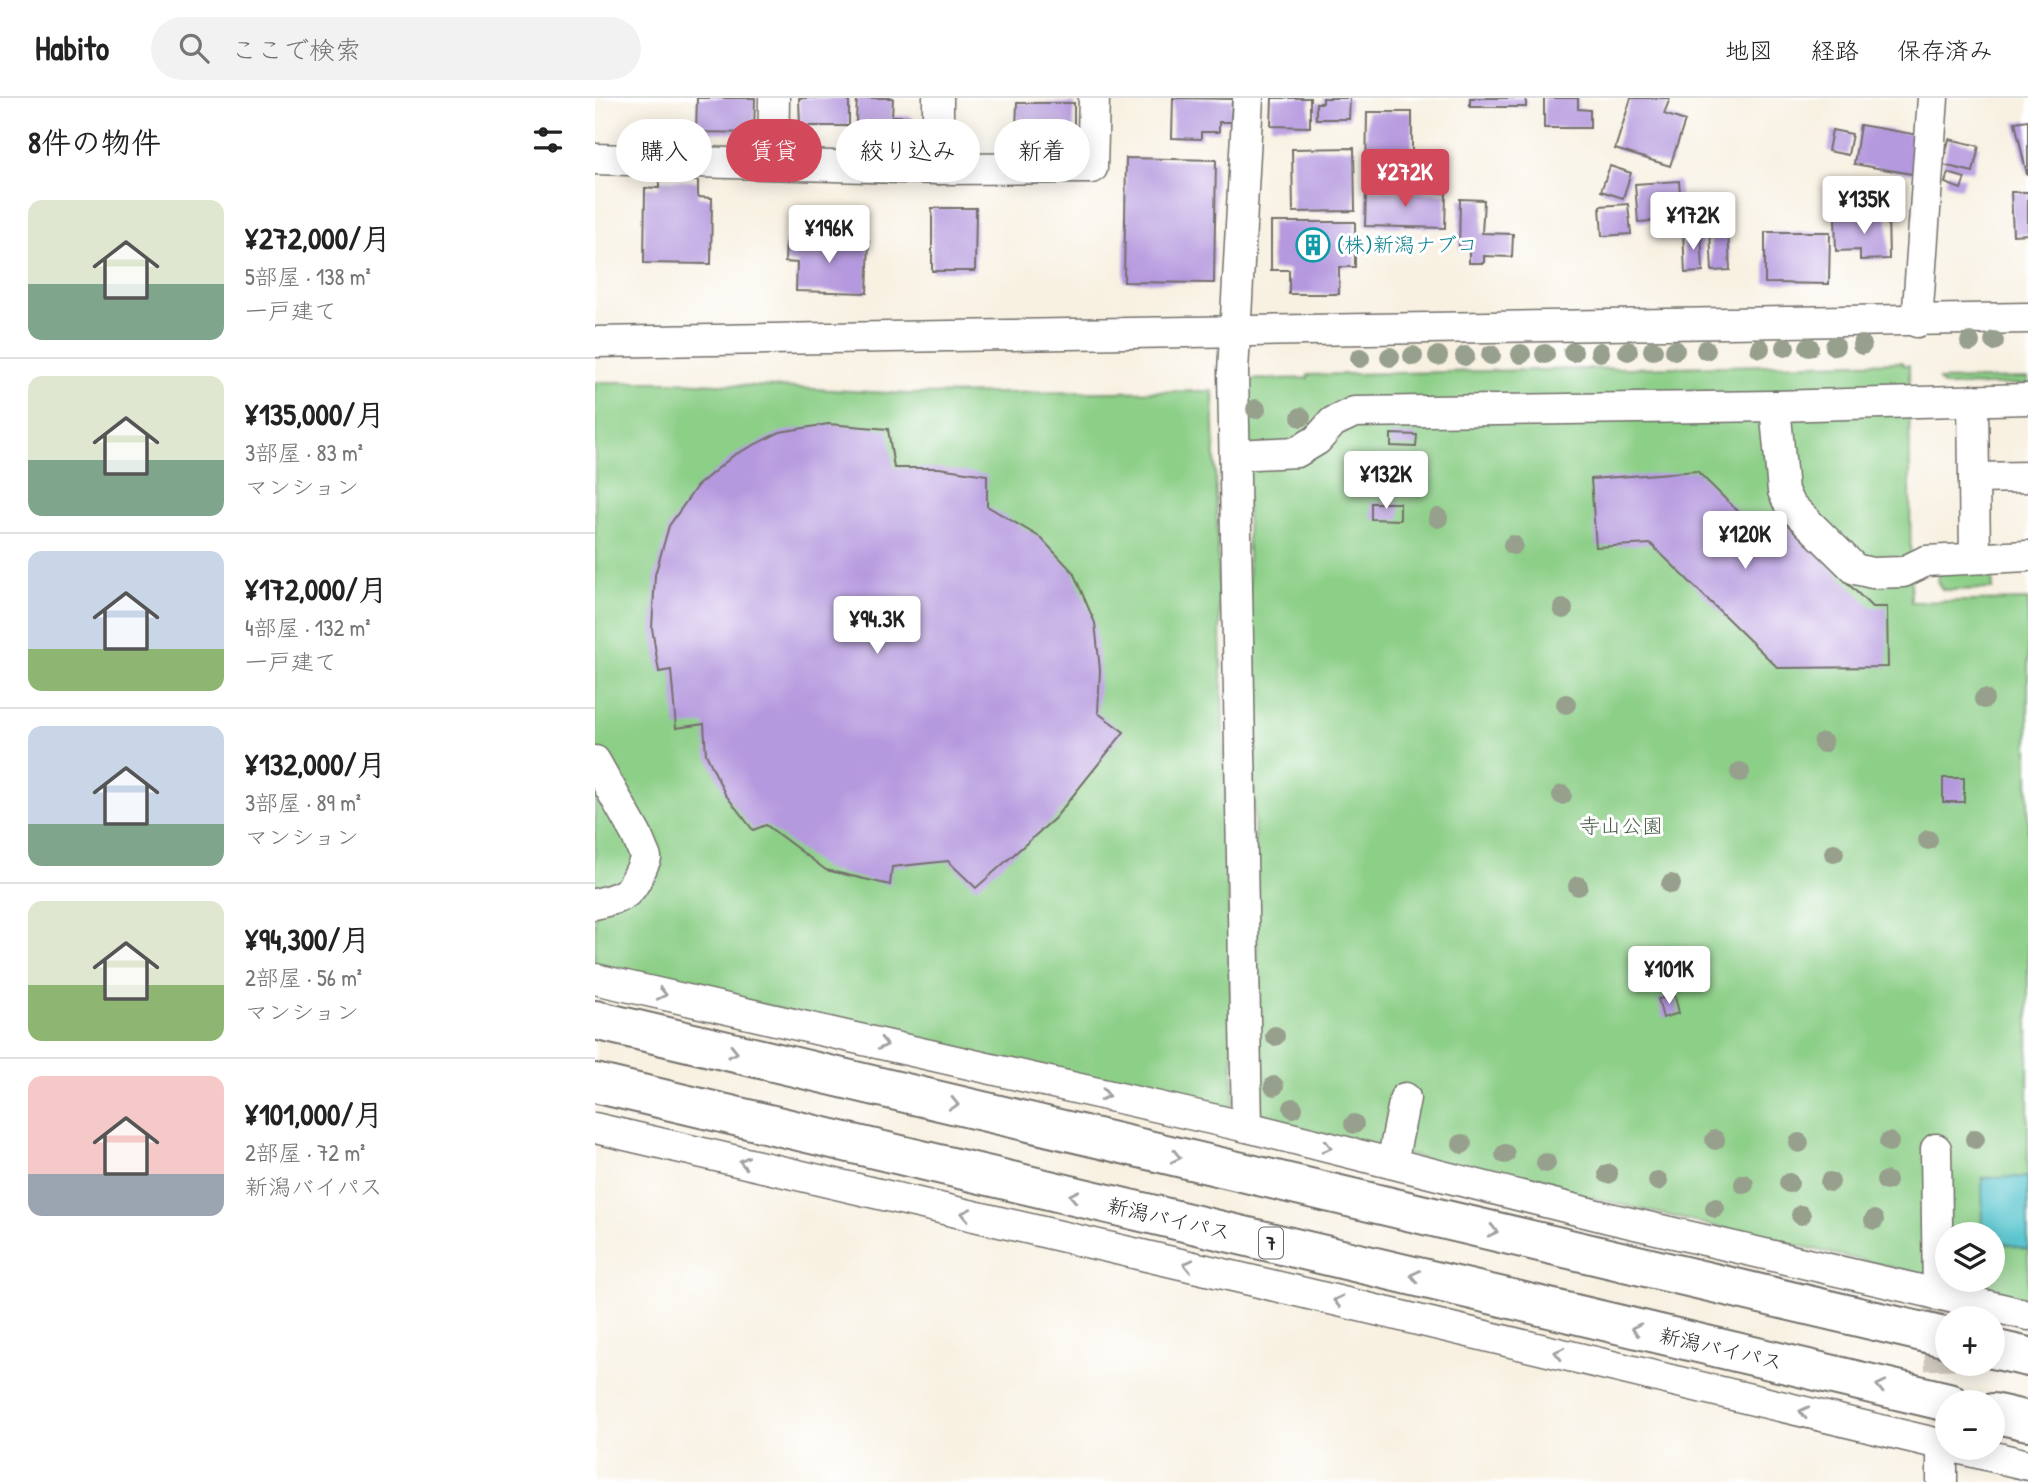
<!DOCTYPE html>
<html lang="ja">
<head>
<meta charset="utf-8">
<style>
	body { margin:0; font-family:"Patrick Hand","Klee One",sans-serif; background:#f2f2f2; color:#222; height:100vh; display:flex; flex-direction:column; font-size:26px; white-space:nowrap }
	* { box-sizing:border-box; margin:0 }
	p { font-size:23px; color:#767676 }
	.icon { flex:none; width:38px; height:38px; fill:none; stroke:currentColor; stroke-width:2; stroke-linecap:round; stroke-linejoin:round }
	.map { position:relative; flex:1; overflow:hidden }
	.panel { display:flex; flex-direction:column; background:#fff; width:595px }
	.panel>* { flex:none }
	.guide { position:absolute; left:21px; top:21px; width:665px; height:63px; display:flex; gap:14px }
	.buttons { position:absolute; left:1340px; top:1124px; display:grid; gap:14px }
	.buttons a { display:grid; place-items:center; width:70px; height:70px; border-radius:50%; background:#fff; box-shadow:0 4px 18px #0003; font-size:35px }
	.price { position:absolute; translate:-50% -60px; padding:0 16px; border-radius:7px; background:#fff; color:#222; font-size:23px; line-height:46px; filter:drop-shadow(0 2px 4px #0008) }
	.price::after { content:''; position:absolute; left:50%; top:42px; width:21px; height:16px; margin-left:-10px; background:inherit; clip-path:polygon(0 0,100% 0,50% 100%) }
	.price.on { background:#d1495b; color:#fff }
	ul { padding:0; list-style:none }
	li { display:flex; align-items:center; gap:21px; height:175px; padding:0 28px }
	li+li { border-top:2px solid #e0e0e0 }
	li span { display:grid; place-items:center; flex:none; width:196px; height:140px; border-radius:14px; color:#555 }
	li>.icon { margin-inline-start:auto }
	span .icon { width:84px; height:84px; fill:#fffc; stroke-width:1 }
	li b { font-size:30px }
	h2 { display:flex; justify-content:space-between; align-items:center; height:84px; padding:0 28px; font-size:30px }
	.tag { padding:0 24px; border-radius:32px; background:#fff; box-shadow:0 4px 18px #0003; font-size:24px; line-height:63px }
	.tag.on { background:#d1495b; color:#fff }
	header { display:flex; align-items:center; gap:42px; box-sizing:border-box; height:98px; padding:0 35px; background:#fff; border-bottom:2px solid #e0e0e0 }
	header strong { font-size:33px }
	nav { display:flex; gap:38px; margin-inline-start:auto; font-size:24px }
	.search { width:490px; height:63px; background:#f2f2f2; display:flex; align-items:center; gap:18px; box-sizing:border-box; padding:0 24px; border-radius:38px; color:#767676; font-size:26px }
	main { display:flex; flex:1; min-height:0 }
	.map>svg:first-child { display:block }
</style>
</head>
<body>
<header>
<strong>Habito</strong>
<div class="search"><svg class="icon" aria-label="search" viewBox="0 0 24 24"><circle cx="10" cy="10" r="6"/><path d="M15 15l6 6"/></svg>ここで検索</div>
<nav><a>地図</a><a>経路</a><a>保存済み</a></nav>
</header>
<main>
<section class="panel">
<h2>8件の物件<svg class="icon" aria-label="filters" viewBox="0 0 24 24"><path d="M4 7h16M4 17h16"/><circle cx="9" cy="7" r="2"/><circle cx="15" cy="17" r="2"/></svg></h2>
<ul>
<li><span style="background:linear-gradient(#dfe7d0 60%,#7fa58c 0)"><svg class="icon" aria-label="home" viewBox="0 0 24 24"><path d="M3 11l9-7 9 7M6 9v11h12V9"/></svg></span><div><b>¥272,000/月</b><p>5部屋 · 138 m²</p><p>一戸建て</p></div></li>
<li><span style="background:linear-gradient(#dfe7d0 60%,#7fa58c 0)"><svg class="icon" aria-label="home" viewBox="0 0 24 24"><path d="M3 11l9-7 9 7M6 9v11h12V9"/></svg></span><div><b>¥135,000/月</b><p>3部屋 · 83 m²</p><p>マンション</p></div></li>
<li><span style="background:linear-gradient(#c9d6e8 70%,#8fb573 0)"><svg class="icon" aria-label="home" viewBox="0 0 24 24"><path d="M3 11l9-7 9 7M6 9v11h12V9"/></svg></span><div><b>¥172,000/月</b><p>4部屋 · 132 m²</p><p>一戸建て</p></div></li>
<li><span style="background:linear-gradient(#c9d6e8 70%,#7fa58c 0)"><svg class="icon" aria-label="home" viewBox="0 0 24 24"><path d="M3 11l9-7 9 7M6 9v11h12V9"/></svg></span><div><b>¥132,000/月</b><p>3部屋 · 89 m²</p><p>マンション</p></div></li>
<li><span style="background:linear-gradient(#dfe7d0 60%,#8fb573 0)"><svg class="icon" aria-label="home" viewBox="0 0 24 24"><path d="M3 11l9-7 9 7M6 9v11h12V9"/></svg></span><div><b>¥94,300/月</b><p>2部屋 · 56 m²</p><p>マンション</p></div></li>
<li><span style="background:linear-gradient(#f6c9c9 70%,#9aa5b1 0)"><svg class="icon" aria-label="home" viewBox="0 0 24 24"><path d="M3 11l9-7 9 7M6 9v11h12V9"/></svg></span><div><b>¥101,000/月</b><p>2部屋 · 72 m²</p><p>新潟バイパス</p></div></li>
</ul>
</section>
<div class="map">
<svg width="1433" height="1384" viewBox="0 0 1433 1384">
	<rect width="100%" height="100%" fill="#fff"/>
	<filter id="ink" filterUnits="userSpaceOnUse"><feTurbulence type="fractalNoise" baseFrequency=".0143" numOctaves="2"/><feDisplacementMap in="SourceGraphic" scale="14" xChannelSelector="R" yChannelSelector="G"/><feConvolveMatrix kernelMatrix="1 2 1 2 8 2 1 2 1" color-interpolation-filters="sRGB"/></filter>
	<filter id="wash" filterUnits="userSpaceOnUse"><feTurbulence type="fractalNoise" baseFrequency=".00686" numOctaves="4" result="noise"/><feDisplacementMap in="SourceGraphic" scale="28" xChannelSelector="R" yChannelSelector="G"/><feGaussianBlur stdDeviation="1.57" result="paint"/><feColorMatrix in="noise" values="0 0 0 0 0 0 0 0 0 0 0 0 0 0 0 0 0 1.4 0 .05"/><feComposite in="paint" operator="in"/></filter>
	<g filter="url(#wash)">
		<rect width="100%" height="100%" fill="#f8f1e2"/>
		<!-- green -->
		<g fill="#8ccf87" stroke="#5c7d59" stroke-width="2" fill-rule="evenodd">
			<path d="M 1307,264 L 1308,267 L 1314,267 L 1316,504 L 1433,502 L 1433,1201 L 666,1023 L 649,282 L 713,280 L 713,277 ZM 1353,1136 L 1398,1136 L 1398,1181 L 1353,1181 Z"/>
			<polygon points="1433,280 1433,286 1355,288 1348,287 1344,282"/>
			<polygon points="0,284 84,284 312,296 618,293 639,1004 628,1015 0,868"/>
			<polygon points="1397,471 1398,491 1352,492 1347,491 1342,483 1345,474"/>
		</g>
		<!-- water -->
		<polygon fill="#57c4cd" stroke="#41787c" stroke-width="2" points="1433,1079 1433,1152 1398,1142 1398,1136 1388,1136 1387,1080"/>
		<g id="blocks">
			<!-- building -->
			<g fill="#b599de">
				<polygon points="102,0 160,0 159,35 101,34"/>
				<polygon points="204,0 254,0 254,28 205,28"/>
				<polygon points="262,0 298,0 297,18 316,18 315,49 260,47"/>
				<polygon points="578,0 637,1 636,24 624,24 624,34 606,34 606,41 577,40"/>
				<polygon points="677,0 715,0 715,29 676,28"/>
				<polygon points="728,0 755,0 754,21 721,21 721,5 728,5"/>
				<rect x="875" y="0" width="56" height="9"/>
				<polygon points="949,0 983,0 983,11 995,12 995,30 949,30"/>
				<polygon points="1036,0 1075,0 1069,16 1090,23 1075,68 1020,51"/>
				<polygon points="422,5 479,5 479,39 438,39 438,31 421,31"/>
				<polygon points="772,14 817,14 817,81 771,81"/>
				<polygon points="1433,22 1433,77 1432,77 1420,24"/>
				<polygon points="1265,27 1324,37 1317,76 1259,66"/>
				<polygon points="1237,32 1257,36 1253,57 1233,53"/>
				<polygon points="1354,41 1384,48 1378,74 1348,67"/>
				<polygon points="759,50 760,113 698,114 697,51"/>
				<polygon points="531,60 621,62 619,185 529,184"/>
				<polygon points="1015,68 1036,75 1028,100 1006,93"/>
				<polygon points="1353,75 1370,80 1366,91 1350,85"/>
				<polygon points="64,82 103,83 103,99 117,100 116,166 49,165 50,90 64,90"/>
				<polygon points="1084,83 1087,121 1043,124 1040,86"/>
				<polygon points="1263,90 1285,91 1285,110 1263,109"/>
				<polygon points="771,92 851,95 850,130 770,128"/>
				<polygon points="1416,94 1433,94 1433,136 1418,137"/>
				<polygon points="1255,96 1256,111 1235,112 1235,97"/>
				<polygon points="865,101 889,102 887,135 918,136 917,159 889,158 889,165 874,165 874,152 864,152"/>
				<polygon points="1033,106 1036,136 1007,138 1005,108"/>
				<polygon points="337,110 381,110 380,173 337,173"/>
				<polygon points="1293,117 1294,161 1265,162 1265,152 1241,153 1240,118"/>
				<polygon points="676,124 760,124 760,169 744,169 744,196 694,196 694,172 676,172"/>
				<polygon points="1088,133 1106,133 1108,174 1090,175"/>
				<polygon points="1133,133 1135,172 1117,173 1115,134"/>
				<polygon points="1170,134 1235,134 1234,186 1170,185"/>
				<polygon points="191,140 274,143 272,195 201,193 202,165 190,164"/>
				<polygon points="233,326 293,331 299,370 344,370 392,377 392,408 446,440 478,474 500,525 505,572 503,615 529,634 460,720 381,790 353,763 297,769 295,787 231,772 171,727 158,732 130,696 111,656 109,626 81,630 76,572 64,574 57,530 60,477 74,428 102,388 139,357 185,334"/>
				<polygon points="796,336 822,337 821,349 796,348"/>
				<polygon points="1102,373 1174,444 1192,426 1277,509 1292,509 1293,569 1183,570 1056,446 1001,449 996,381"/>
				<polygon points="776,405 805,405 805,422 776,421"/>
				<rect x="1348" y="680" width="21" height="24"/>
				<polygon points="1080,898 1084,915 1068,920 1063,901"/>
			</g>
		</g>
	</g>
	<g filter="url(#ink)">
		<use href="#blocks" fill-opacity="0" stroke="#73706b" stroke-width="2"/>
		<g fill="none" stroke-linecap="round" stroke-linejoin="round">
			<!-- minor-tunnel -->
			<polyline stroke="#cfc9bd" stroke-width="30" stroke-dasharray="30 15" stroke-linecap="butt" points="1343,1197 1347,1347"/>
			<defs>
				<g id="minor">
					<polyline points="0,61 343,71 343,0"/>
					<polyline points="178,66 179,0"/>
					<polyline points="343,71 497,70 499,0"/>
					<polyline points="1322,224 1338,0"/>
					<polyline points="0,244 1433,220"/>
					<polyline points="1378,302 1380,459"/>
					<polyline points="1180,308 1433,301"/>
					<polyline points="640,357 702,354 722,342 738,324 759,314 1180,308 1188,393 1194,406 1260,471 1277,475 1308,474 1331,463 1433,458"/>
					<polyline points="1379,380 1433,379"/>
					<path d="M 0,663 L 41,736 L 51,760 C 36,794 37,797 0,806"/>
					<polyline points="0,881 652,1029 1014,1120 1433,1217"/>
					<polyline points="652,1029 638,274 653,0"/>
					<polyline points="0,1030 659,1183 1353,1348"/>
					<polyline points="1341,1051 1343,1197"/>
					<polyline points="797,1065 810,1000"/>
					<polyline points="1347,1347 1347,1384"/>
					<polyline points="1357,1349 1433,1367"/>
				</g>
				<g id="highway">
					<polyline points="0,922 1353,1240"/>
					<polyline points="0,985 1353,1304"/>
					<polyline points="1398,1251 1433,1259"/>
					<polyline points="1398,1315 1433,1323"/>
				</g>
			</defs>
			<!-- minor casing -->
			<use href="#minor" stroke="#73706b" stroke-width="33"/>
			<!-- highway casing -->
			<use href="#highway" stroke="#73706b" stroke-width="42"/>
			<!-- minor -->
			<use href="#minor" stroke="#fff" stroke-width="30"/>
			<!-- highway -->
			<use href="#highway" stroke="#fff" stroke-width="38"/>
		</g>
		<!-- trees -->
		<g fill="#979f8d">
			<circle cx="1399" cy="243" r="10"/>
			<circle cx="1375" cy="244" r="10"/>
			<circle cx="1267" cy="247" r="10"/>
			<circle cx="1240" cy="248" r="10"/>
			<circle cx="1190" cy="249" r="10"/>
			<circle cx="1214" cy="249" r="10"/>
			<circle cx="1165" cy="250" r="10"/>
			<circle cx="1058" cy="252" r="10"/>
			<circle cx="1080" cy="252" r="10"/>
			<circle cx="1111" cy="252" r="10"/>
			<circle cx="1033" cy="253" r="10"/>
			<circle cx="978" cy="254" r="10"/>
			<circle cx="1005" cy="254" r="10"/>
			<circle cx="926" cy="256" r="10"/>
			<circle cx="950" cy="256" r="10"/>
			<circle cx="896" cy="257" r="10"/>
			<circle cx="818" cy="258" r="10"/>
			<circle cx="843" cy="258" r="10"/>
			<circle cx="870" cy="258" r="10"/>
			<circle cx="795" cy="259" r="10"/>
			<circle cx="765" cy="260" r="10"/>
			<circle cx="661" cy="311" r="10"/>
			<circle cx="706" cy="319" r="10"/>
			<circle cx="843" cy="420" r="10"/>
			<circle cx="918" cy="447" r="10"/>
			<circle cx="968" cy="511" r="10"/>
			<circle cx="1389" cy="601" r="10"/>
			<circle cx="971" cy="606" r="10"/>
			<circle cx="1228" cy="645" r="10"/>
			<circle cx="1145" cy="674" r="10"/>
			<circle cx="967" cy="697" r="10"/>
			<circle cx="1333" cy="742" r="10"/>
			<circle cx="1239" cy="755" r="10"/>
			<circle cx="1076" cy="786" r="10"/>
			<circle cx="983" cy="788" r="10"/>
			<circle cx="680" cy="938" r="10"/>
			<circle cx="679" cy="988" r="10"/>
			<circle cx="698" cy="1010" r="10"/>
			<circle cx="759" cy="1026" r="10"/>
			<circle cx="1380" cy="1041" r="10"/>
			<circle cx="1120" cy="1042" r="10"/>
			<circle cx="1294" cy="1044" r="10"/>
			<circle cx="1204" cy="1045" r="10"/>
			<circle cx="867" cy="1046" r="10"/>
			<circle cx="910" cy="1056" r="10"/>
			<circle cx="951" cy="1065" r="10"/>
			<circle cx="1013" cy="1076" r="10"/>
			<circle cx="1063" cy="1083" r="10"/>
			<circle cx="1291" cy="1083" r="10"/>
			<circle cx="1235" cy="1084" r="10"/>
			<circle cx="1194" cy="1085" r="10"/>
			<circle cx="1149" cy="1086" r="10"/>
			<circle cx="1120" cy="1110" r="10"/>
			<circle cx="1206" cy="1117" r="10"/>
			<circle cx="1279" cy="1122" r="10"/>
		</g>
		<!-- one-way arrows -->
		<defs><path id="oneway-chevron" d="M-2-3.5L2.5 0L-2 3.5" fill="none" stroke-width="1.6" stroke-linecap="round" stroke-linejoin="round" transform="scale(1.75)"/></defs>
		<g stroke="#a0a0a0">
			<use href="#oneway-chevron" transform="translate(67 896) rotate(13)"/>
			<use href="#oneway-chevron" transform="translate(288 946) rotate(13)"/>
			<use href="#oneway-chevron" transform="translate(138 954) rotate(13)"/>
			<use href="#oneway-chevron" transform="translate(510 997) rotate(13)"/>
			<use href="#oneway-chevron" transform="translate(359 1006) rotate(13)"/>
			<use href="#oneway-chevron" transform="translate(732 1049) rotate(14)"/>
			<use href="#oneway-chevron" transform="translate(581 1059) rotate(13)"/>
			<use href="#oneway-chevron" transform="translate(149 1064) rotate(-167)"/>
			<use href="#oneway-chevron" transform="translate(479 1098) rotate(-167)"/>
			<use href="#oneway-chevron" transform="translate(371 1116) rotate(-167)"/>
			<use href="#oneway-chevron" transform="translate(898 1133) rotate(13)"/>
			<use href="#oneway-chevron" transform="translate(593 1167) rotate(-167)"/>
			<use href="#oneway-chevron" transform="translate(820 1178) rotate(-167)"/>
			<use href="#oneway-chevron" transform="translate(743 1203) rotate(-167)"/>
			<use href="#oneway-chevron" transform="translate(1041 1231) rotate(-167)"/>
			<use href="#oneway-chevron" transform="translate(964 1255) rotate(-167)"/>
			<use href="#oneway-chevron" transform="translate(1286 1288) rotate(-167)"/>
			<use href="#oneway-chevron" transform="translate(1209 1314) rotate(-167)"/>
		</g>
	</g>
	<!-- icons -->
	<defs>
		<symbol id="building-ring" viewBox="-11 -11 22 22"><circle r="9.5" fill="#fff" stroke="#0f9aa8" stroke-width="1.5"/><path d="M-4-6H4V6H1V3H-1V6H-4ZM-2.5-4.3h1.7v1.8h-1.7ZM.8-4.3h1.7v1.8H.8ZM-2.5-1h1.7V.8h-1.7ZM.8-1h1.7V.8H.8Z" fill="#0f9aa8"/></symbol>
	</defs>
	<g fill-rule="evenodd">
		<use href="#building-ring" x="699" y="128" width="38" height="38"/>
	</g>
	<g text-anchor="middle" stroke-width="6" stroke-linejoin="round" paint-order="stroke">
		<!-- shield labels -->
		<rect fill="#fff" stroke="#6b6b6b" stroke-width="2" x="664" y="1129.5" width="24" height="31" rx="5"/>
		<g font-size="19" font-weight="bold" fill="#2b2b2b">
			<text x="676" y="1152">7</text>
		</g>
		<!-- culture labels -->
		<g font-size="21" fill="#0d838f" stroke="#fff" text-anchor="start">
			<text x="742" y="154">(株)新潟ナブコ</text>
		</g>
		<!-- park labels -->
		<g font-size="21" fill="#485c47" stroke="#fff">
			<text x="1026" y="735">寺山公園</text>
		</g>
		<!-- street labels -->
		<g font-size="21" fill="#2b2b2b" stroke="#fff">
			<text transform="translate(574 1121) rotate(13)" y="7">新潟バイパス</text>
			<text transform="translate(1126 1251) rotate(13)" y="7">新潟バイパス</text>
		</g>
	</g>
</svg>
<div class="buttons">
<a><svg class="icon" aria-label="layers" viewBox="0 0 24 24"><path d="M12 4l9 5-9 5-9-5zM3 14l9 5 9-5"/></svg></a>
<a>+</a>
<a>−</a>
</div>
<b class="price on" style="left:810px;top:111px">¥272K</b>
<b class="price" style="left:1269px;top:138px">¥135K</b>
<b class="price" style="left:1098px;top:154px">¥172K</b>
<b class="price" style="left:234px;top:167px">¥196K</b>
<b class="price" style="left:791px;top:413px">¥132K</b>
<b class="price" style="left:1150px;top:473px">¥120K</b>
<b class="price" style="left:282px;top:558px">¥94.3K</b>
<b class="price" style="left:1074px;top:908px">¥101K</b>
<div class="guide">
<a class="tag">購入</a>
<a class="tag on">賃貸</a>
<a class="tag">絞り込み</a>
<a class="tag">新着</a>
</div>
</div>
</main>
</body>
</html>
